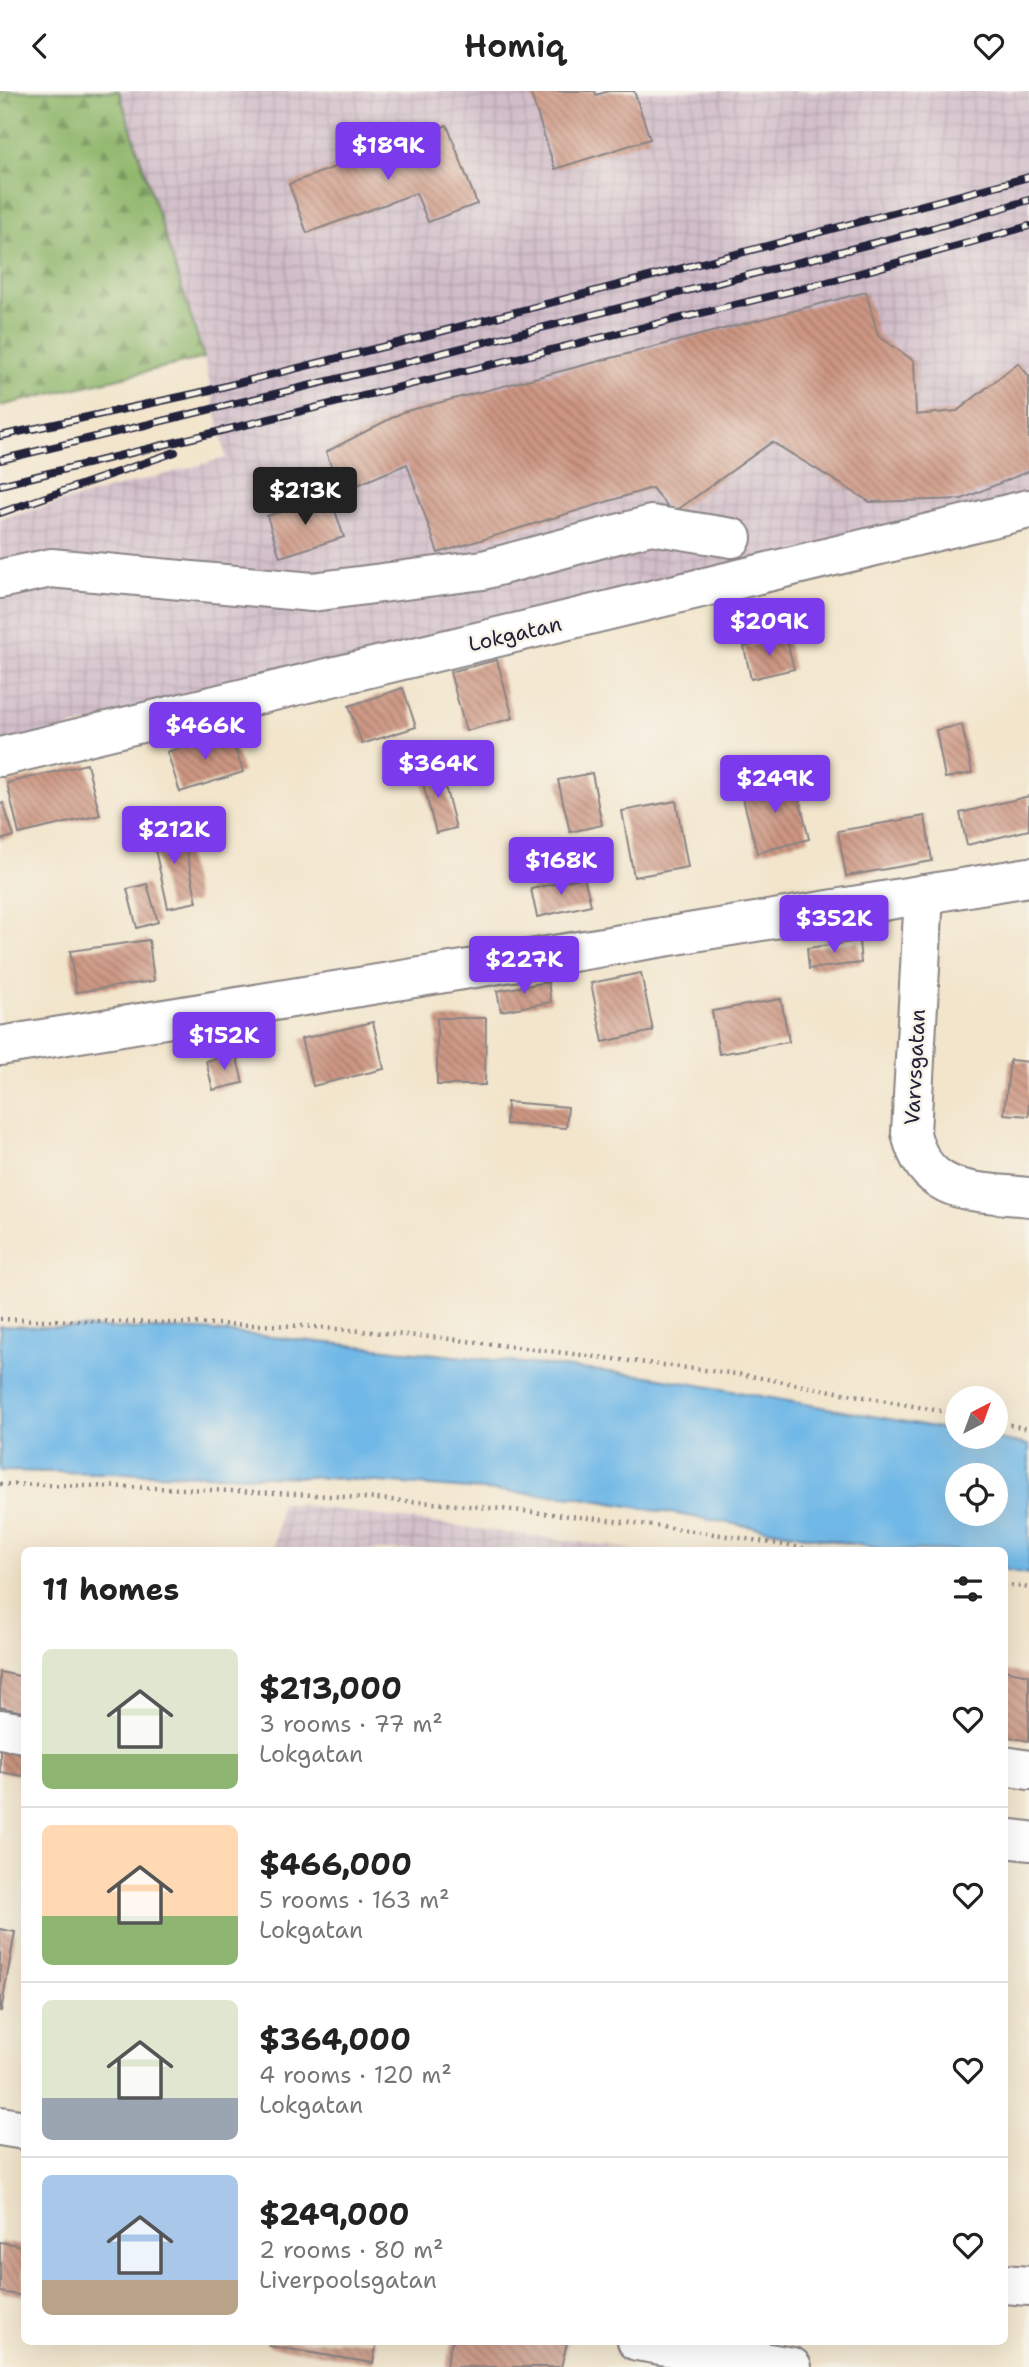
<!DOCTYPE html>
<html lang="en">
<head>
<meta charset="utf-8">
<style>
	body { margin:0; font-family:"Shantell Sans",sans-serif; background:#f2f2f2; color:#222; height:100vh; display:flex; flex-direction:column; font-size:26px; white-space:nowrap }
	* { box-sizing:border-box; margin:0 }
	p { font-size:23px; color:#767676 }
	.icon { flex:none; width:38px; height:38px; fill:none; stroke:currentColor; stroke-width:2; stroke-linecap:round; stroke-linejoin:round }
	.map { position:relative; flex:1; overflow:hidden }
	.drawer { position:absolute; left:21px; top:1456px; width:987px; height:798px; display:flex; flex-direction:column; background:#fff; border-radius:10px; box-shadow:0 7px 28px #0002 }
	.drawer>* { flex:none }
	.needle { width:46px; rotate:41deg }
	.buttons { position:absolute; left:945px; top:1295px; display:grid; gap:14px }
	.buttons a { display:grid; place-items:center; width:63px; height:63px; border-radius:50%; background:#fff; box-shadow:0 7px 28px #0002; font-size:35px }
	.price { position:absolute; translate:-50% -60px; padding:0 16px; border-radius:7px; background:#7c3aed; color:#fff; font-size:23px; line-height:46px; filter:drop-shadow(0 2px 4px #0008) }
	.price::after { content:''; position:absolute; left:50%; top:42px; width:21px; height:16px; margin-left:-10px; background:inherit; clip-path:polygon(0 0,100% 0,50% 100%) }
	.price.current { background:#222; color:#fff }
	ul { padding:0; list-style:none }
	li { display:flex; align-items:center; gap:21px; height:175px; padding:0 21px }
	li+li { border-top:2px solid #e0e0e0 }
	li span { display:grid; place-items:center; flex:none; width:196px; height:140px; border-radius:10px; color:#555 }
	li>.icon { margin-inline-start:auto }
	span .icon { width:84px; height:84px; fill:#fffc; stroke-width:1 }
	li b { font-size:30px }
	h2 { display:flex; justify-content:space-between; align-items:center; height:84px; padding:0 21px; font-size:30px }
	header { display:flex; justify-content:space-between; align-items:center; height:91px; padding:0 21px; background:#fff; font-size:32px; font-weight:600 }
	.map>svg:first-child { display:block }
</style>
</head>
<body>
<header><svg class="icon" aria-label="back" viewBox="0 0 24 24"><path d="M15 5l-7 7 7 7"/></svg>Homiq<svg class="icon" aria-label="heart" viewBox="0 0 24 24"><path d="M12 20l-8-8c-3-5 5-10 8-4 3-6 11-1 8 4z"/></svg></header>
<div class="map">
<svg width="1029" height="2276" viewBox="0 0 1029 2276">
	<defs>
		<pattern id="industrial-grid" width="8" height="8" patternUnits="userSpaceOnUse" patternTransform="scale(1.75)"><rect width="8" height="8" fill="#d1bdc9"/><path d="M0 4h8M4 0v8" fill="none" stroke="#b3a2ae"/></pattern>
		<pattern id="forest-firs" width="22" height="20" patternUnits="userSpaceOnUse" patternTransform="scale(1.75)"><rect width="22" height="20" fill="#92b86e"/><path d="M5 1l3.5 6h-7zM16 11l3.5 6h-7z" fill="#77955c"/></pattern>
		<pattern id="building-back-hatch" width="6" height="6" patternUnits="userSpaceOnUse" patternTransform="scale(1.75)"><rect width="6" height="6" fill="#cd9682"/><path d="M-1 5l2 2M0 0l6 6M5-1l2 2" fill="none" stroke="#a67a6c"/></pattern>
	</defs>
	<rect width="100%" height="100%" fill="#f7f3e8"/>
	<filter id="ink" filterUnits="userSpaceOnUse"><feTurbulence type="fractalNoise" baseFrequency=".0143" numOctaves="2"/><feDisplacementMap in="SourceGraphic" scale="14" xChannelSelector="R" yChannelSelector="G"/><feConvolveMatrix kernelMatrix="1 2 1 2 8 2 1 2 1" color-interpolation-filters="sRGB"/></filter>
	<filter id="wash" filterUnits="userSpaceOnUse"><feTurbulence type="fractalNoise" baseFrequency=".00686" numOctaves="4" result="noise"/><feDisplacementMap in="SourceGraphic" scale="28" xChannelSelector="R" yChannelSelector="G"/><feGaussianBlur stdDeviation="1.57" result="paint"/><feColorMatrix in="noise" values="0 0 0 0 0 0 0 0 0 0 0 0 0 0 0 0 0 1.4 0 .05"/><feComposite in="paint" operator="in"/></filter>
	<g filter="url(#wash)">
		<rect width="100%" height="100%" fill="#f2e5cc"/>
		<!-- industrial -->
		<g fill="url(#industrial-grid)">
			<polygon points="119,0 1029,0 1029,409 0,653 0,428 226,367 204,267"/>
			<polygon points="281,1411 359,1422 637,1459 274,1459"/>
		</g>
		<!-- forest -->
		<polygon fill="url(#forest-firs)" stroke="#5a6d54" stroke-width="2" points="0,0 119,0 204,267 0,315"/>
		<!-- water -->
		<path fill="#6fb8e7" stroke="#486d91" stroke-width="2" fill-rule="evenodd" d="M 0,1235 L 204,1239 L 648,1285 L 957,1340 L 957,1346 L 989,1346 L 1029,1354 L 1029,1483 L 1005,1479 L 1004,1460 L 888,1459 L 576,1406 L 312,1386 L 0,1380 ZM 957,1384 L 996,1384 L 996,1423 L 957,1423 Z"/>
		<g id="blocks">
			<!-- building -->
			<g fill="url(#building-back-hatch)">
				<polygon points="530,0 595,0 596,4 609,0 634,0 650,48 555,78"/>
				<polygon points="447,34 477,113 428,131 416,102 307,142 289,93"/>
				<polygon points="866,201 878,245 914,270 916,324 957,320 1018,272 1029,285 1029,380 962,408 870,411 772,351 673,422 652,397 438,462 407,373 341,401 326,361 403,321"/>
				<polygon points="330,405 344,446 280,466 267,425"/>
				<polygon points="786,546 794,578 751,588 744,556"/>
				<polygon points="497,569 513,627 466,640 450,581"/>
				<polygon points="403,597 416,636 362,653 349,615"/>
				<polygon points="962,634 972,682 945,687 936,639"/>
				<polygon points="230,641 243,681 180,701 167,661"/>
				<polygon points="87,673 100,724 19,743 7,692"/>
				<polygon points="440,676 456,737 436,742 420,681"/>
				<polygon points="592,682 602,734 570,741 558,689"/>
				<polygon points="794,686 809,748 757,762 741,700"/>
				<polygon points="1029,705 1029,739 967,754 960,722"/>
				<polygon points="676,710 688,776 634,786 622,720"/>
				<polygon points="3,712 14,745 0,749 0,713"/>
				<polygon points="925,725 932,770 846,785 838,740"/>
				<polygon points="181,734 197,811 168,817 151,740"/>
				<polygon points="584,786 591,814 537,826 531,798"/>
				<polygon points="147,793 158,831 137,837 127,798"/>
				<polygon points="149,849 154,890 76,901 70,860"/>
				<polygon points="859,850 861,872 809,878 807,857"/>
				<polygon points="641,882 653,940 603,951 591,892"/>
				<polygon points="548,891 551,911 501,920 497,900"/>
				<polygon points="781,908 789,951 719,963 712,920"/>
				<polygon points="437,927 486,927 485,994 437,994"/>
				<polygon points="373,931 384,978 313,995 301,948"/>
				<polygon points="236,963 243,992 213,999 206,970"/>
				<polygon points="1010,969 1029,971 1029,1025 1004,1023"/>
				<polygon points="507,1011 568,1016 566,1037 506,1033"/>
				<polygon points="1004,1579 1029,1584 1029,1650 1004,1645"/>
				<polygon points="0,1581 24,1586 24,1621 0,1616"/>
				<polygon points="0,1653 24,1657 24,1685 0,1681"/>
				<polygon points="0,1838 15,1841 1,1920 0,1920"/>
				<polygon points="0,2151 24,2155 24,2205 0,2201"/>
				<polygon points="269,2250 377,2250 373,2272 269,2255"/>
				<polygon points="452,2250 559,2250 567,2252 561,2276 448,2276 446,2275"/>
			</g>
		</g>
	</g>
	<g filter="url(#ink)">
		<use href="#blocks" fill-opacity="0" stroke="#8a8484" stroke-width="2"/>
		<g fill="none" stroke-linecap="round" stroke-linejoin="round">
			<defs>
				<g id="minor">
					<polyline points="0,488 51,477 312,501 483,479 651,434 732,447"/>
					<polyline points="0,666 1029,418"/>
					<path d="M 924,803 L 911,1042 C 925,1106 976,1100 1029,1106"/>
					<polyline points="0,955 1029,786"/>
					<polyline points="0,1638 24,1642"/>
					<polyline points="1004,1675 1029,1679"/>
					<polyline points="1004,1747 1029,1750"/>
					<polyline points="0,2035 24,2039"/>
					<polyline points="1004,2193 1029,2195"/>
					<polyline points="637,2250 792,2276"/>
				</g>
			</defs>
			<!-- minor casing -->
			<use href="#minor" stroke="#8a8484" stroke-width="42"/>
			<!-- path -->
			<g stroke="#8a8484" stroke-width="4.5" stroke-dasharray="2 5" stroke-linecap="butt">
				<polyline points="0,1228 302,1235 442,1247 745,1284 957,1323"/>
				<polyline points="996,1331 1029,1338"/>
				<path d="M 0,1393 C 274,1398 548,1412 819,1460"/>
				<polyline points="1004,1493 1029,1497"/>
			</g>
			<!-- minor -->
			<use href="#minor" stroke="#fff" stroke-width="38"/>
			<defs>
				<g id="rail">
					<polyline points="0,345 198,302 386,255 1029,86"/>
					<polyline points="0,369 399,273 933,137 1029,109"/>
					<polyline points="0,394 824,192 1029,135"/>
					<polyline points="0,422 175,361"/>
				</g>
			</defs>
			<!-- rail casing -->
			<use href="#rail" stroke="#22223b" stroke-width="8"/>
			<!-- rail -->
			<use href="#rail" stroke="#f7f3e8" stroke-width="5" stroke-dasharray="16" stroke-linecap="butt"/>
		</g>
	</g>
	<g text-anchor="middle" stroke-width="5" stroke-linejoin="round" paint-order="stroke">
		<!-- street labels -->
		<g font-size="21" fill="#22223b" stroke="#f7f3e8">
			<text transform="translate(515 543) rotate(-13)" y="7">Lokgatan</text>
			<text transform="translate(915 976) rotate(-87)" y="7">Varvsgatan</text>
		</g>
	</g>
</svg>
<div class="buttons">
<a><svg class="needle" viewBox="-14 -14 28 28"><path d="M0-13l5 13h-10z" fill="#e53935"/><path d="M0 13l5-13h-10z" fill="#767676"/></svg></a>
<a><svg class="icon" aria-label="locate" viewBox="0 0 24 24"><circle cx="12" cy="12" r="6"/><path d="M12 2v4M12 18v4M2 12h4M18 12h4"/></svg></a>
</div>
<b class="price" style="left:388px;top:91px">$189K</b>
<b class="price current" style="left:305px;top:436px">$213K</b>
<b class="price" style="left:769px;top:567px">$209K</b>
<b class="price" style="left:205px;top:671px">$466K</b>
<b class="price" style="left:438px;top:709px">$364K</b>
<b class="price" style="left:775px;top:724px">$249K</b>
<b class="price" style="left:174px;top:775px">$212K</b>
<b class="price" style="left:561px;top:806px">$168K</b>
<b class="price" style="left:834px;top:864px">$352K</b>
<b class="price" style="left:524px;top:905px">$227K</b>
<b class="price" style="left:224px;top:981px">$152K</b>
<section class="drawer">
<h2>11 homes<svg class="icon" aria-label="filters" viewBox="0 0 24 24"><path d="M4 7h16M4 17h16"/><circle cx="9" cy="7" r="2"/><circle cx="15" cy="17" r="2"/></svg></h2>
<ul>
<li><span style="background:linear-gradient(#dfe7d0 75%,#8fb573 0)"><svg class="icon" aria-label="home" viewBox="0 0 24 24"><path d="M3 11l9-7 9 7M6 9v11h12V9"/></svg></span><div><b>$213,000</b><p>3 rooms · 77 m²</p><p>Lokgatan</p></div><svg class="icon" aria-label="heart" viewBox="0 0 24 24"><path d="M12 20l-8-8c-3-5 5-10 8-4 3-6 11-1 8 4z"/></svg></li>
<li><span style="background:linear-gradient(#ffd9b3 65%,#8fb573 0)"><svg class="icon" aria-label="home" viewBox="0 0 24 24"><path d="M3 11l9-7 9 7M6 9v11h12V9"/></svg></span><div><b>$466,000</b><p>5 rooms · 163 m²</p><p>Lokgatan</p></div><svg class="icon" aria-label="heart" viewBox="0 0 24 24"><path d="M12 20l-8-8c-3-5 5-10 8-4 3-6 11-1 8 4z"/></svg></li>
<li><span style="background:linear-gradient(#dfe7d0 70%,#9aa5b1 0)"><svg class="icon" aria-label="home" viewBox="0 0 24 24"><path d="M3 11l9-7 9 7M6 9v11h12V9"/></svg></span><div><b>$364,000</b><p>4 rooms · 120 m²</p><p>Lokgatan</p></div><svg class="icon" aria-label="heart" viewBox="0 0 24 24"><path d="M12 20l-8-8c-3-5 5-10 8-4 3-6 11-1 8 4z"/></svg></li>
<li><span style="background:linear-gradient(#a9c7e8 75%,#b9a48a 0)"><svg class="icon" aria-label="home" viewBox="0 0 24 24"><path d="M3 11l9-7 9 7M6 9v11h12V9"/></svg></span><div><b>$249,000</b><p>2 rooms · 80 m²</p><p>Liverpoolsgatan</p></div><svg class="icon" aria-label="heart" viewBox="0 0 24 24"><path d="M12 20l-8-8c-3-5 5-10 8-4 3-6 11-1 8 4z"/></svg></li>
</ul>
</section>
</div>
</body>
</html>
